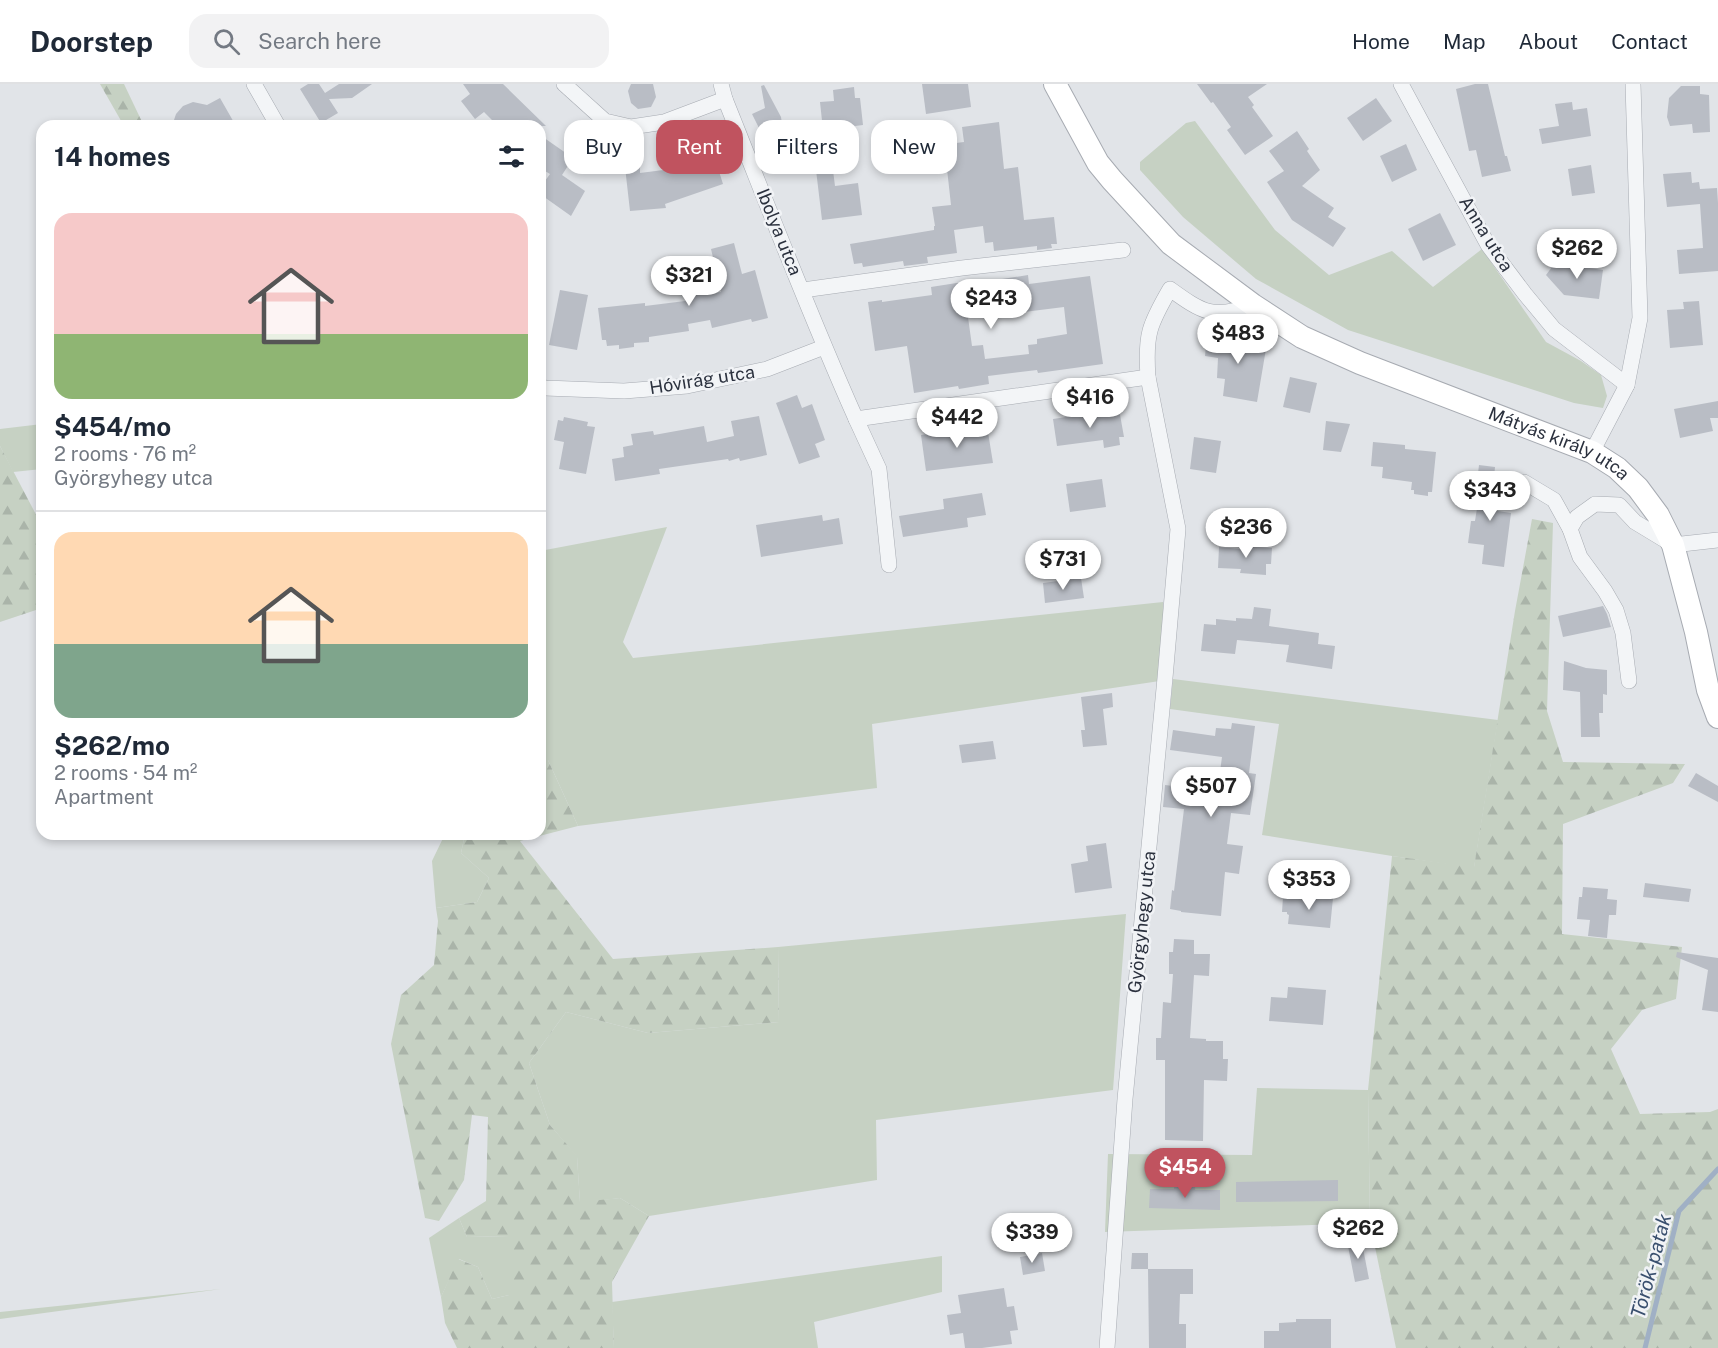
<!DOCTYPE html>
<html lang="en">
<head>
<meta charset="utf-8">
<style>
	body { margin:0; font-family:"Public Sans",sans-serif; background:#f2f2f3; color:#1f2937; height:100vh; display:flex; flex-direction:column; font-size:22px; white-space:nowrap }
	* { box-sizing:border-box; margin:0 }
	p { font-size:20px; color:#747a83 }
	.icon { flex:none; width:33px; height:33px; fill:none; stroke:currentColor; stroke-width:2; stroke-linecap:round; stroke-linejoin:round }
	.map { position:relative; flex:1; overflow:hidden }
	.side { position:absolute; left:36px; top:36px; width:510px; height:720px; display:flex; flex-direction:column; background:#fff; border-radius:18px; box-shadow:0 3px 9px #0003 }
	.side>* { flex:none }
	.banner { position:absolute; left:564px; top:36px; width:570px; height:54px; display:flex; gap:12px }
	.price { position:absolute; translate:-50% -51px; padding:0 14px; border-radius:21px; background:#fff; color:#222; font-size:20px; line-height:39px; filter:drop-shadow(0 2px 3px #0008) }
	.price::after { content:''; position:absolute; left:50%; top:36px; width:18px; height:14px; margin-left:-9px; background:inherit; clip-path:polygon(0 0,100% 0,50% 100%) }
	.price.active { background:#c0535f; color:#fff }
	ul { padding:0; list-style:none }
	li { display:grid; align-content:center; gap:12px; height:318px; padding:0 18px }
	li+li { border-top:2px solid #e0e1e3 }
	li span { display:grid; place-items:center; height:186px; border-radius:18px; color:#555 }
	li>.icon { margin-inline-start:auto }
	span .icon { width:108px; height:108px; fill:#fffc; stroke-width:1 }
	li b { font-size:26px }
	h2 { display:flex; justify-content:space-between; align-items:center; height:72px; padding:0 18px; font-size:26px }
	.pill { padding:0 21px; border-radius:18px; background:#fff; box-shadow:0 3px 9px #0003; font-size:21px; line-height:54px }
	.pill.active { background:#c0535f; color:#fff }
	header { display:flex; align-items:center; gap:36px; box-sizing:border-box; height:84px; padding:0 30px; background:#fff; border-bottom:2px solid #e0e1e3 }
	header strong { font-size:28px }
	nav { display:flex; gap:33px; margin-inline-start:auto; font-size:21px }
	.search { width:420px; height:54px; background:#f2f2f3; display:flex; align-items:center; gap:15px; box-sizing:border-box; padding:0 21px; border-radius:18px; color:#747a83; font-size:22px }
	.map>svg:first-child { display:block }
</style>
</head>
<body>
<header>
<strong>Doorstep</strong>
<div class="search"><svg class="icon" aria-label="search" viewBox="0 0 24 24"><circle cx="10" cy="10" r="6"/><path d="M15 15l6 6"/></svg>Search here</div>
<nav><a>Home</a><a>Map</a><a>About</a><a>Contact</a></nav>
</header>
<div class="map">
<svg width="1718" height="1264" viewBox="0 0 1718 1264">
	<defs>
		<pattern id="forest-firs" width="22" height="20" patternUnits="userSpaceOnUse" patternTransform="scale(1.5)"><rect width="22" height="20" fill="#c6d1c3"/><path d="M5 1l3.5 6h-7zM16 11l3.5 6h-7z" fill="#aab4a9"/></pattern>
	</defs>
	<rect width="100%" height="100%" fill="#e1e4e8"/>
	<!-- green -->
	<g fill="#c6d1c3">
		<polygon points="1195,37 1275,146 1329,191 1392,167 1433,203 1482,165 1546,258 1581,277 1601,291 1607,312 1603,324 1574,319 1348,246 1256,195 1183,133 1140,86 1140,78 1186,39"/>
		<polygon points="42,340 42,351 39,352 42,385 13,388 0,362 0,345"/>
		<polygon points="667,443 623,558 633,574 1163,518 1165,579 1162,596 1173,595 1498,636 1474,784 1392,772 1262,751 1279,640 1170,625 1173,595 872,640 877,704 578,742 548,676 540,676 540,467"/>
		<polygon points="445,750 465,750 461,769 489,794 477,818 436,824 432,777"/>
		<polygon points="1126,830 1113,1006 876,1036 877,1096 649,1132 620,1114 580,1119 577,1073 550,1041 529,979 566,928 648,949 779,938 778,863"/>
		<polygon points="1257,1004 1368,1006 1370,1139 1105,1148 1108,1070 1252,1071"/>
		<polygon points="459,1134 467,1153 509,1152 509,1211 492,1215 478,1183 459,1175 441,1213 429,1154"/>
		<polygon points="942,1172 942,1208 814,1238 818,1264 614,1264 612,1218"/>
		<polygon points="221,1205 0,1235 0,1228"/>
	</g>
	<!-- forest -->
	<g fill="url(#forest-firs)">
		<polygon points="100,0 124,0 144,42 124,42"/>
		<polygon points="0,362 42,442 42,524 0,538"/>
		<polygon points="1532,435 1553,439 1547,627 1563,678 1685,680 1673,699 1563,740 1562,850 1682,863 1676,915 1642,926 1611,965 1640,1030 1710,1028 1718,1025 1718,1264 1396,1264 1370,1139 1368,1006 1392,772 1474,783 1515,527"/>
		<polygon points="540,676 548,676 578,742 520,757 613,875 778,863 779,938 648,949 566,928 529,979 550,1041 577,1072 580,1118 620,1114 649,1132 612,1198 614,1264 457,1264 445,1239 441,1213 458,1175 478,1183 492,1215 509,1211 509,1152 467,1153 459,1134 486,1117 488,1033 472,1031 464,1096 439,1137 425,1134 391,960 401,911 434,881 438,837 436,824 477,818 489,794 461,769 465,750 540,750"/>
	</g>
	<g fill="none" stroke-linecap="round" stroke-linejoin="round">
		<!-- stream -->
		<polyline stroke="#a0b0c5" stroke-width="5" points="1645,1264 1679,1127 1718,1085"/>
	</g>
	<!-- building -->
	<g fill="#b9bdc5" fill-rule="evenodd">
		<polygon points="308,0 319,0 325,9 339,0 372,0 352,14 329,15 338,29 321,39 300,5"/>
		<polygon points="463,0 503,0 546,42 498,42 484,28 475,35 461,17 470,10"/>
		<polygon points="631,0 653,0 656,13 651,23 638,25 631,19 628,7"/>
		<polygon points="922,0 968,0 971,23 926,30"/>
		<polygon points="1197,0 1267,0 1248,13 1254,21 1252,23 1273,52 1245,71 1227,46 1231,43 1213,18 1211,19"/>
		<polygon points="1475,0 1488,0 1505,72 1507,72 1511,87 1482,93 1476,66 1469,67 1456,5"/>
		<polygon points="764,1 781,33 783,47 770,49 768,40 759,44 752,30 765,24 761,2"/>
		<polygon points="1681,2 1700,2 1700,10 1709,11 1710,48 1693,49 1692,40 1670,42 1667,33 1669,14"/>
		<polygon points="854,3 855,14 860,14 863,41 823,46 820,18 834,17 833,6"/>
		<polygon points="220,14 236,42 172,42 176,30 183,22 193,18 207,21"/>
		<polygon points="1376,14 1392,37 1363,57 1347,34"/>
		<polygon points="1572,18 1573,26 1587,24 1591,52 1542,60 1539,45 1559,42 1555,20"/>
		<polygon points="999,38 1004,85 1018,83 1024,136 1054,133 1057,160 1051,160 1052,164 1037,166 1037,162 994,167 993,158 985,159 983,142 954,146 957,169 927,173 928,179 904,182 903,177 863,183 862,179 854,180 850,160 934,146 934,142 935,142 932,123 951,121 946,76 927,78 925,63 964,58 962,43"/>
		<polygon points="1297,47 1309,65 1307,67 1320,86 1302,102 1334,124 1328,133 1346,144 1333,163 1292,136 1267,98 1284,87 1269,67"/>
		<polygon points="540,51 573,74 562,91 585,107 571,132 540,110 540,104 550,90 540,84"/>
		<polygon points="829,55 835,102 858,99 862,131 822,136 816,86 793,89 789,60"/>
		<polygon points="1406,60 1417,86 1392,98 1380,72"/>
		<polygon points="697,72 700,83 716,78 723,100 665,120 666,124 630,127 625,83 640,81 640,89 679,84 677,79"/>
		<polygon points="1591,81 1595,109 1572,112 1568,85"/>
		<polygon points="1691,88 1692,99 1699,98 1700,105 1717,104 1718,119 1718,187 1679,190 1677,166 1703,164 1700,120 1667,123 1663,90"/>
		<polygon points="1440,129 1456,161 1423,177 1408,145"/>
		<polygon points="734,159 742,190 755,186 768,234 752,238 751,235 712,244 710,236 688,240 689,247 649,253 649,258 634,259 634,263 619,265 619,261 607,262 606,256 602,256 598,224 645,219 645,222 685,217 685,212 721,208 711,165"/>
		<polygon points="1555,179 1603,186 1599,215 1564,211 1546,191"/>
		<path d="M 1028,191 L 1029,200 L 1090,192 L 1103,280 L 1038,289 L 1037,286 L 988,292 L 989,300 L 959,305 L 958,302 L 914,309 L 907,262 L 875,267 L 868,218 L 882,216 L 882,218 L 932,211 L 931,203 L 963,198 L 964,201 ZM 1014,219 L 1016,229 L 1064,223 L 1067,250 L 1037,255 L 1037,260 L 1028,261 L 1029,270 L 985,275 L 983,261 L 972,262 L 967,226 Z"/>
		<polygon points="560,206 588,211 577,266 549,261"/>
		<polygon points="1699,217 1703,261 1670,264 1667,226 1684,225 1683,218"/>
		<polygon points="1207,250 1267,259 1257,318 1223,312 1225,295 1217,294 1218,274 1205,272"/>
		<polygon points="1290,293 1317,299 1310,329 1283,323"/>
		<polygon points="797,311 802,324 812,320 825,356 815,360 820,373 799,380 776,319"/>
		<polygon points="1718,317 1718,334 1710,334 1713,347 1680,354 1674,325"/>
		<polygon points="1119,325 1124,353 1119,353 1120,361 1104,364 1103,356 1057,362 1053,335"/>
		<polygon points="759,332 767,371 740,377 739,374 729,377 728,375 659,385 660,390 615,397 612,375 624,373 623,363 633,361 631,350 653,347 654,351 704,342 707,358 734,352 731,337"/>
		<polygon points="564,333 588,338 587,342 595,343 586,390 559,385 564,358 554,356 558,336 563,337"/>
		<polygon points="1326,337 1350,340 1341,368 1323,366"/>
		<polygon points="987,342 993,379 926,387 921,351"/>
		<polygon points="1194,353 1221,357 1216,389 1190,385"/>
		<polygon points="1373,358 1405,361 1405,365 1436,368 1432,408 1428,408 1428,412 1414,410 1414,406 1411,406 1412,398 1382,394 1383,383 1371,382"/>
		<polygon points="1479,381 1495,383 1491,426 1511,429 1504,483 1482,480 1484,461 1468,459 1471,437 1475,437 1481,399 1477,398"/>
		<polygon points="1102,395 1106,423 1070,428 1066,400"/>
		<polygon points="982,409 986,431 967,434 968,443 903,453 899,432 944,425 943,415"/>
		<polygon points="822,431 823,437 839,434 843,460 761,473 756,441"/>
		<polygon points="1242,462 1272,464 1271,480 1266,480 1266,491 1240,489 1241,485 1218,484 1219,463 1242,465"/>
		<polygon points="1081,494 1084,514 1045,519 1043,499"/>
		<polygon points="1603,522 1607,530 1611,543 1563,553 1558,532"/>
		<polygon points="1254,523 1271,525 1269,542 1319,549 1318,560 1335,562 1332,585 1286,578 1289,561 1237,556 1235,570 1201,567 1204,540 1216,541 1216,535 1236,537 1236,534 1252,535"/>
		<polygon points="1564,577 1586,584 1607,586 1607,611 1603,610 1603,629 1599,629 1600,653 1581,653 1580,608 1563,606"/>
		<polygon points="1112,609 1113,623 1103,625 1107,661 1083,663 1081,646 1085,646 1081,613"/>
		<polygon points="1232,639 1255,642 1249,689 1256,690 1250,731 1231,729 1227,760 1243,762 1239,790 1225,788 1221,832 1181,828 1181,827 1170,825 1172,806 1174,807 1184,725 1163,723 1165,701 1205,706 1205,701 1218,702 1222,673 1170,666 1173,646 1215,652 1216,644 1231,645"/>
		<polygon points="993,657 996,675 962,679 959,661"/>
		<polygon points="1696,689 1718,702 1718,718 1688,702"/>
		<polygon points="1106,759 1112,804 1075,809 1071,780 1088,777 1086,762"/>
		<polygon points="1645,799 1691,805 1689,818 1643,813"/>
		<polygon points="1583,803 1608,805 1607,815 1617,816 1616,831 1609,831 1607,854 1588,852 1590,836 1577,835 1579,813 1582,813"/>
		<polygon points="1309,811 1333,814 1330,844 1288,840 1289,831 1287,830 1287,828 1282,828 1283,813 1309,815"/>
		<polygon points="1174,855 1194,856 1194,870 1210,870 1209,892 1194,891 1190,954 1206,955 1206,957 1223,957 1223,975 1228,975 1227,997 1204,996 1203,1057 1165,1056 1165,976 1156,976 1156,954 1161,954 1163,918 1171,919 1173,890 1169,890 1169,868 1173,868"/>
		<polygon points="1677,868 1718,874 1718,928 1702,926 1708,886 1676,873"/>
		<polygon points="1288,903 1326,906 1323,941 1269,937 1271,913 1287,914"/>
		<polygon points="1338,1096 1338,1117 1236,1118 1236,1098"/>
		<polygon points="1174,1102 1195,1102 1195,1106 1220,1106 1220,1126 1149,1124 1150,1105 1174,1105"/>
		<polygon points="1344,1143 1347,1157 1332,1160 1329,1147"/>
		<polygon points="1361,1154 1369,1195 1355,1198 1347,1157"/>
		<polygon points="1042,1169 1045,1187 1023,1191 1020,1173"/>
		<polygon points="1132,1169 1148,1169 1148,1185 1131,1185"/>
		<polygon points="1148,1185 1193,1185 1193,1210 1180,1210 1179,1240 1186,1240 1186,1264 1149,1264"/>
		<polygon points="1004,1204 1007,1223 1014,1222 1018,1246 1010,1247 1012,1260 982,1264 965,1264 963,1249 950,1251 947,1231 961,1229 958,1211"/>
		<polygon points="1296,1235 1331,1235 1331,1264 1264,1264 1264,1247 1279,1247 1279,1239 1296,1238"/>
	</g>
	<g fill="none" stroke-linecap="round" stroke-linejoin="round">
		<defs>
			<g id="minor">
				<polyline points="254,0 278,42"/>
				<polyline points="564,0 605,37 631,43 664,38 725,15"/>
				<path d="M 721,0 L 725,15 C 768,122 809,230 856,335 L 1148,293"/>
				<polyline points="1401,0 1488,161 1525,210 1554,245 1627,301"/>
				<polyline points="803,206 962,184 1123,166"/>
				<polyline points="540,302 545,304 624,307 687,302 767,285 824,263"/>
				<polyline points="856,335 879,385 889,481"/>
				<polyline points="1592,368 1627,301 1640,234 1633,0"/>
				<polyline points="1524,398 1554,416 1570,445"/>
				<polyline points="1629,597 1623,549 1616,526 1605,507 1580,473 1570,445 1577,433 1595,420 1619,421 1635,438 1673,461 1718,456"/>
				<path d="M 1107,1264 L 1125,1015 L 1165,594 L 1178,445 L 1148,293 C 1145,251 1149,241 1170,205 C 1202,228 1213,236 1253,221"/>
			</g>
			<g id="secondary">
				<path id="s1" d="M 1055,0 L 1098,79 L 1112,96 L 1171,160 L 1253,221 L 1302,253 L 1360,279 L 1592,368 L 1617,384 L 1638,404 L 1658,431 L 1673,461 L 1696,548 L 1708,606 L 1718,633"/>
			</g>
		</defs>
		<!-- minor casing -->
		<use href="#minor" stroke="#a7abb2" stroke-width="16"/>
		<!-- secondary casing -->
		<use href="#secondary" stroke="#a7abb2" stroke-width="24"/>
		<!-- minor -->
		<use href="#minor" stroke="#f3f5f7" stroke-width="15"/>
		<!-- secondary -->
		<use href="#secondary" stroke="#fff" stroke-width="22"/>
	</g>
	<g text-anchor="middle" stroke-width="5" stroke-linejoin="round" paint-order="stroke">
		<!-- street labels -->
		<g font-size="18" fill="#2b313e" stroke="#f1f3f6">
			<text transform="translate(779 148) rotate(68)" y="6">Ibolya utca</text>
			<text transform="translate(1486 150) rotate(58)" y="6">Anna utca</text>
			<text transform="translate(702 296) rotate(-9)" y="6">Hóvirág utca</text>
			<text dy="6" stroke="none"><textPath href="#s1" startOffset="638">Mátyás király utca</textPath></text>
			<text transform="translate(1142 838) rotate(-84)" y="6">Györgyhegy utca</text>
		</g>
		<!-- water labels -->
		<g font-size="20" font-style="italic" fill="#394f6e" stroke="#f1f3f6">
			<text transform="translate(1651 1182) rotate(-75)" y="7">Török-patak</text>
		</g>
	</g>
</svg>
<b class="price" style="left:1577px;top:196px">$262</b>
<b class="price" style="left:689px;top:223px">$321</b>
<b class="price" style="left:991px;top:246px">$243</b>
<b class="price" style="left:1238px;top:281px">$483</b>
<b class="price" style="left:1090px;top:345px">$416</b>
<b class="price" style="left:957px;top:365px">$442</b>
<b class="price" style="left:1490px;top:438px">$343</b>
<b class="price" style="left:1246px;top:475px">$236</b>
<b class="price" style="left:1063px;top:507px">$731</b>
<b class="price" style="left:1211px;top:734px">$507</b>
<b class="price" style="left:1309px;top:827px">$353</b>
<b class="price active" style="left:1185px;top:1115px">$454</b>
<b class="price" style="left:1358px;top:1176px">$262</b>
<b class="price" style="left:1032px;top:1180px">$339</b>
<div class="banner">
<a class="pill">Buy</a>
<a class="pill active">Rent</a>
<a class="pill">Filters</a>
<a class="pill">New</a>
</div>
<section class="side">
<h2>14 homes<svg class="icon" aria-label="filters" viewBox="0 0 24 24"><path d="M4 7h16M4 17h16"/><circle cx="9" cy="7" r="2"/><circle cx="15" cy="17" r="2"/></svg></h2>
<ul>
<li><span style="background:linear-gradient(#f6c9c9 65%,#8fb573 0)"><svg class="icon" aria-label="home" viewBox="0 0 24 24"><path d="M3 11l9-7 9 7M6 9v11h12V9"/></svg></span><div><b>$454/mo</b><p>2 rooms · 76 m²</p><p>Györgyhegy utca</p></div></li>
<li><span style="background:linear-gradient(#ffd9b3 60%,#7fa58c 0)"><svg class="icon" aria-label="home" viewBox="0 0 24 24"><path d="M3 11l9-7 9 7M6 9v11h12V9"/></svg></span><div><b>$262/mo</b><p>2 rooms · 54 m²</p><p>Apartment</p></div></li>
</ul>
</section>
</div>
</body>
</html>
